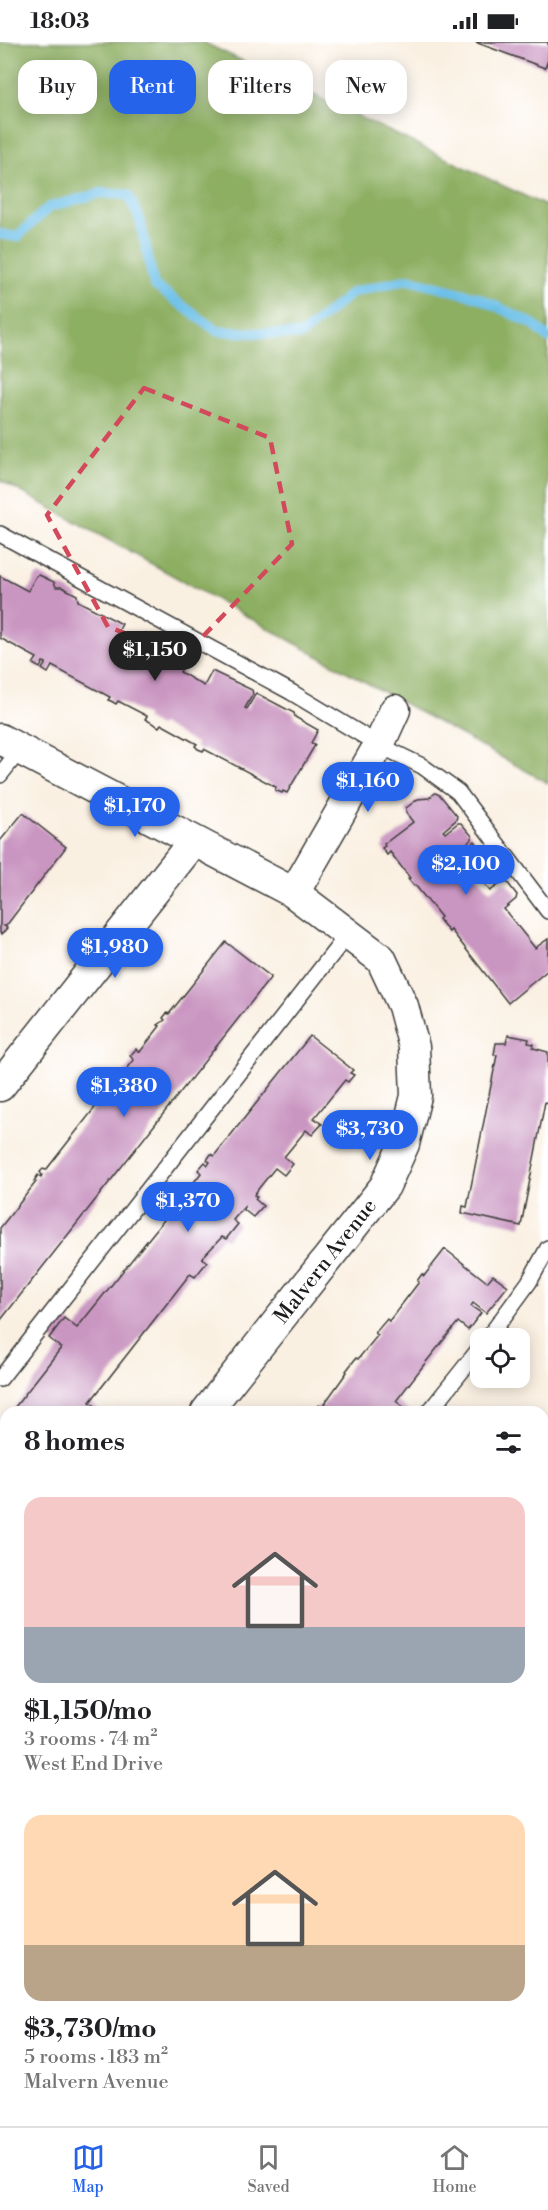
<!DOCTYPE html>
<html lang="en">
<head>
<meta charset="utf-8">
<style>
	body { margin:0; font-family:"Libre Bodoni",serif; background:#f2f2f2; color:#202124; height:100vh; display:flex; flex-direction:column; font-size:22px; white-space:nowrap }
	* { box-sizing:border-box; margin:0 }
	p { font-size:20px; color:#757577 }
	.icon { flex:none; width:33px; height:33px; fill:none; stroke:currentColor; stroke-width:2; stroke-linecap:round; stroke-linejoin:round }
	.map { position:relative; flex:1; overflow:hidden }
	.panel { position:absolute; left:0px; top:1364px; width:549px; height:722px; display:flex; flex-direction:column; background:#fff; border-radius:18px 18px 0 0; box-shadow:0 3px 15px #0003 }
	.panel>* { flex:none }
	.top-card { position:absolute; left:18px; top:18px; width:513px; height:54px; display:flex; gap:12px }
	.buttons { position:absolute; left:470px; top:1286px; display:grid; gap:12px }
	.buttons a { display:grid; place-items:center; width:60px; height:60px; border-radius:12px; background:#fff; box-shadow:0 3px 15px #0003; font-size:30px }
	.price { position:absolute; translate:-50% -51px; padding:0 14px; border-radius:21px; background:#2563eb; color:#fff; font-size:20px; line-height:39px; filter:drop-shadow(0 2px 3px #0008) }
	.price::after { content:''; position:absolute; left:50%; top:36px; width:18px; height:14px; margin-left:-9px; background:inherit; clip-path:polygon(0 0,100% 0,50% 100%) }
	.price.on { background:#222; color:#fff }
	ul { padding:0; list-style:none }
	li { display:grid; align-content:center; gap:12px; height:318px; padding:0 24px }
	li span { display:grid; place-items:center; height:186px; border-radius:18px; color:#555 }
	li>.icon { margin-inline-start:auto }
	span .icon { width:108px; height:108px; fill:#fffc; stroke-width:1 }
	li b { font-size:26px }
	h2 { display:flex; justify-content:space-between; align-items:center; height:72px; padding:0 24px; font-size:26px }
	.chip { padding:0 21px; border-radius:18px; background:#fff; box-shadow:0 3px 15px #0003; font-size:21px; line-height:54px }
	.chip.on { background:#2563eb; color:#fff }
	.status { display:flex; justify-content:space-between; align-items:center; height:42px; padding:0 30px; background:#fff; direction:ltr }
	.status svg { height:16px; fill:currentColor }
	.tabs { display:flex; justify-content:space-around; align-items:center; height:84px; border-top:2px solid #e0e0e0; background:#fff; font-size:16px; color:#757577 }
	.tabs a { display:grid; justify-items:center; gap:3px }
	.tabs .on { color:#2563eb }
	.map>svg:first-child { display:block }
</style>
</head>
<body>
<div class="status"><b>18:03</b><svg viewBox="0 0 49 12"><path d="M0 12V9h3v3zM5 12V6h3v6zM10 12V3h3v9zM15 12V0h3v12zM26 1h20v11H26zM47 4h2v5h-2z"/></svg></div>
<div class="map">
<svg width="548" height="2084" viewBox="0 0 548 2084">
	<rect width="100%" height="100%" fill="#fff"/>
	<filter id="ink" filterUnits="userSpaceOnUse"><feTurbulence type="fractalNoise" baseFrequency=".0167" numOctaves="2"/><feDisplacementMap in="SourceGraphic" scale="12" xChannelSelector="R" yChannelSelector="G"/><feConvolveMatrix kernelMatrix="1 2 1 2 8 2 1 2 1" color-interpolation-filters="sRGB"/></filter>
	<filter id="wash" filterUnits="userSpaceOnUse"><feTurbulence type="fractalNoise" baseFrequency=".008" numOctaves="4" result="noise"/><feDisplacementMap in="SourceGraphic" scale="24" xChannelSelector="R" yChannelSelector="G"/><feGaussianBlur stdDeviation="1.35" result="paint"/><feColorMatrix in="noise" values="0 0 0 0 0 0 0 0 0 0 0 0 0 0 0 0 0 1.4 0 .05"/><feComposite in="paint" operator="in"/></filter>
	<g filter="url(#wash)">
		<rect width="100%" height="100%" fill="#faf0e2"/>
		<!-- forest -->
		<polygon fill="#8daf62" stroke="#54663f" stroke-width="1.5" points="0,0 203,0 548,165 548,741 0,438"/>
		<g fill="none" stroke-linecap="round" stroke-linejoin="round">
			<!-- stream -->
			<polyline stroke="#6cc0e9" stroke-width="10" points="0,192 17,195 49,165 101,151 128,153 140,178 154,243 217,289 301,293 353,250 408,237 477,255 533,282 548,296"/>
		</g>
		<g id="blocks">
			<!-- building -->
			<g fill="#c995c1">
				<polygon points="475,0 548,0 548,18 545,26"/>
				<polygon points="39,533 54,540 56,545 62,545 77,553 78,559 122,582 115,595 138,607 146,591 167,603 158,618 160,619 167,605 171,605 186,613 187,617 180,630 204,644 212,629 252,648 253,652 245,666 247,667 256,651 294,671 295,675 318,688 311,701 315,703 287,751 283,749 282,751 275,748 276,745 204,707 203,709 198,707 195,704 197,702 161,682 159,685 145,677 147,674 118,659 116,662 111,659 108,658 110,655 52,624 48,631 42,627 46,621 43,620 40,626 33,622 37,616 0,596 0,534 28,549 36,534"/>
				<polygon points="435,751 440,753 457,774 456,778 443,789 445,791 458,781 461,781 472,794 472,797 458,808 461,811 475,799 488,815 473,827 490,849 503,840 507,840 517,853 516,857 504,867 535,906 548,897 548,928 508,961 451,888 449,890 439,877 441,875 415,843 414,844 408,837 410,836 390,810 387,813 382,806 385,804 384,802 413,780 406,771 406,766 418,757 429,756"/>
				<polygon points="23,771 66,805 6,884 4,884 7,886 2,892 0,891 0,799"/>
				<polygon points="226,900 271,935 0,1279 0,1186 36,1140 34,1139 38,1133 41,1135 42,1133 40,1130 43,1127 46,1128 97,1063 96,1061 100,1055 104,1056 134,1018 130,1014 136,1007 140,1010 160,984 158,983 165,978 163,976 167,971 169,972"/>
				<polygon points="508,993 529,997 528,1001 534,1002 533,1006 548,1010 548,1061 545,1060 521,1184 462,1171 463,1164 467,1165 497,1013 494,1013 496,1001 506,1001"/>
				<polygon points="310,994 353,1028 350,1031 354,1033 348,1040 345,1038 314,1076 322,1082 312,1093 306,1088 284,1115 293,1122 284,1133 275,1126 259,1146 254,1153 257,1155 255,1157 263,1164 253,1175 244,1168 244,1165 233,1178 238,1182 226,1197 222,1195 202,1216 207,1220 195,1235 190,1232 90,1360 100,1368 99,1370 11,1370 61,1306 49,1296 64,1276 77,1286 171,1169 159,1159 171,1144 184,1153 201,1131 198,1128 205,1120 208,1123 210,1120 207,1118 211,1112 214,1114"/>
				<polygon points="445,1207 487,1240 493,1233 508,1244 486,1271 473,1261 471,1264 481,1271 468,1288 458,1280 426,1320 396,1359 410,1370 314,1370 319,1363 322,1365 347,1330 346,1329 356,1316 358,1317 378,1293 375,1291 387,1277 389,1279 419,1240 417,1239 422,1232 424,1234"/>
				<polygon points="6,1376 6,1464 0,1472 0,1384"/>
				<polygon points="548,1523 548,1560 543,1557 543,1532"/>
				<polygon points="543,1593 548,1596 548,1681 545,1680 543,1684"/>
				<polygon points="0,1935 4,1938 6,1935 6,2017 0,2023"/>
				<polygon points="56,2079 138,2079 142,2083 51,2084"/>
				<polygon points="317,2079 334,2079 337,2082 340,2079 426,2079 431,2084 313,2084"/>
			</g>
		</g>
	</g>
	<g filter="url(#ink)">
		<use href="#blocks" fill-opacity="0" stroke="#3d3c3a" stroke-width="1.5"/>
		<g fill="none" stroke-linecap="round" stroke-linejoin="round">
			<defs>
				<g id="lane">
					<polyline points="0,492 291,650 379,703 422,724 458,750 548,869"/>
					<polyline points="0,733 20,708"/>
					<polyline points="488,1296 529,1240 548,1206"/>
					<polyline points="0,1337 348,892"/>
					<polyline points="429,1370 480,1306"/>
					<polyline points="10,2084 15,2079"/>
					<polyline points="464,2084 469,2079"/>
				</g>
				<g id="street">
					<polyline points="0,697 294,851 381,917 403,964 414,1005 416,1054 404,1102 385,1144 206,1370"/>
					<polyline points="294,851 379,703 395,668"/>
					<polyline points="0,1044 193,800"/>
					<polyline points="0,1630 6,1622"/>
					<polyline points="543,1803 548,1793"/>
					<polyline points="0,1830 6,1824"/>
					<polyline points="230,2084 234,2079"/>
				</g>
				<g id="primary">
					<polyline points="0,1743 6,1747"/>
					<polyline points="543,2037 548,2040"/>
				</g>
			</defs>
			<!-- lane casing -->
			<use href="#lane" stroke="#3d3c3a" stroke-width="18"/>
			<!-- street casing -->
			<use href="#street" stroke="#3d3c3a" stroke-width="33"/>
			<!-- primary casing -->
			<use href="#primary" stroke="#3d3c3a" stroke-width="36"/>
			<!-- lane -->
			<use href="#lane" stroke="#fff" stroke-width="15"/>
			<!-- street -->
			<use href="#street" stroke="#fff" stroke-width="30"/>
			<!-- primary -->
			<use href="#primary" stroke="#ecc669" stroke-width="33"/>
		</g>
	</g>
	<!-- marked area -->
	<path fill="none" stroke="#d1495b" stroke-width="4.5" stroke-dasharray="12 8" stroke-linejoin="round" d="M 144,346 L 270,396 L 292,502 L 185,613 L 108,585 L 47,473 Z"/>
	<g text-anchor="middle" stroke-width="5" stroke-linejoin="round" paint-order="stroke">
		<!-- street labels -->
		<g font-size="21" fill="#1c1c1c" stroke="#fff">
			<text transform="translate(325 1219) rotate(-52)" y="7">Malvern Avenue</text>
		</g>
	</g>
</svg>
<div class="buttons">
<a><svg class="icon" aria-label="locate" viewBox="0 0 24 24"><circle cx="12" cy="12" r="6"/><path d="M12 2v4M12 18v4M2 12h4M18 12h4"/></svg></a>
</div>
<b class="price on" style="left:155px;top:640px">$1,150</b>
<b class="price" style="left:368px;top:771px">$1,160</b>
<b class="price" style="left:135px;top:796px">$1,170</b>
<b class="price" style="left:466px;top:854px">$2,100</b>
<b class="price" style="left:115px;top:937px">$1,980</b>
<b class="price" style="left:124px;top:1076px">$1,380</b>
<b class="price" style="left:370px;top:1119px">$3,730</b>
<b class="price" style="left:188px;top:1191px">$1,370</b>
<div class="top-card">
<a class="chip">Buy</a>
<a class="chip on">Rent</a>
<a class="chip">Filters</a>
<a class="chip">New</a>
</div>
<section class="panel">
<h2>8 homes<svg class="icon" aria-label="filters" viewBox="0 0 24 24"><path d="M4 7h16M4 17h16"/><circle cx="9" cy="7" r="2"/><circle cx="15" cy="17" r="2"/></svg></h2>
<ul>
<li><span style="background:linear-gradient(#f6c9c9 70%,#9aa5b1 0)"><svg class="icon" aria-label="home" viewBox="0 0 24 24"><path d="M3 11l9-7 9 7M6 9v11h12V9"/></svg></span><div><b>$1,150/mo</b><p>3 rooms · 74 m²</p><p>West End Drive</p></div></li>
<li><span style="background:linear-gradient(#ffd9b3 70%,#b9a48a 0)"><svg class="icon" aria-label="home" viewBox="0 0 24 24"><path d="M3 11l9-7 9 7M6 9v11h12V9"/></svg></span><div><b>$3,730/mo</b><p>5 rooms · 183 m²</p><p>Malvern Avenue</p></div></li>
</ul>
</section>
</div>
<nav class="tabs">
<a class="on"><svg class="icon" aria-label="map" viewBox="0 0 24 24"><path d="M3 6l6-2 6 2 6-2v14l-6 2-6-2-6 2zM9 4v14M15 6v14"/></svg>Map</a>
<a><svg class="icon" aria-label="saved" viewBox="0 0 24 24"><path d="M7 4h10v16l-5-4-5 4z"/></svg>Saved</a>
<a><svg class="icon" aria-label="home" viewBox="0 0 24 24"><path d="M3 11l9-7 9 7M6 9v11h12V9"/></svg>Home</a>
</nav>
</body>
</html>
